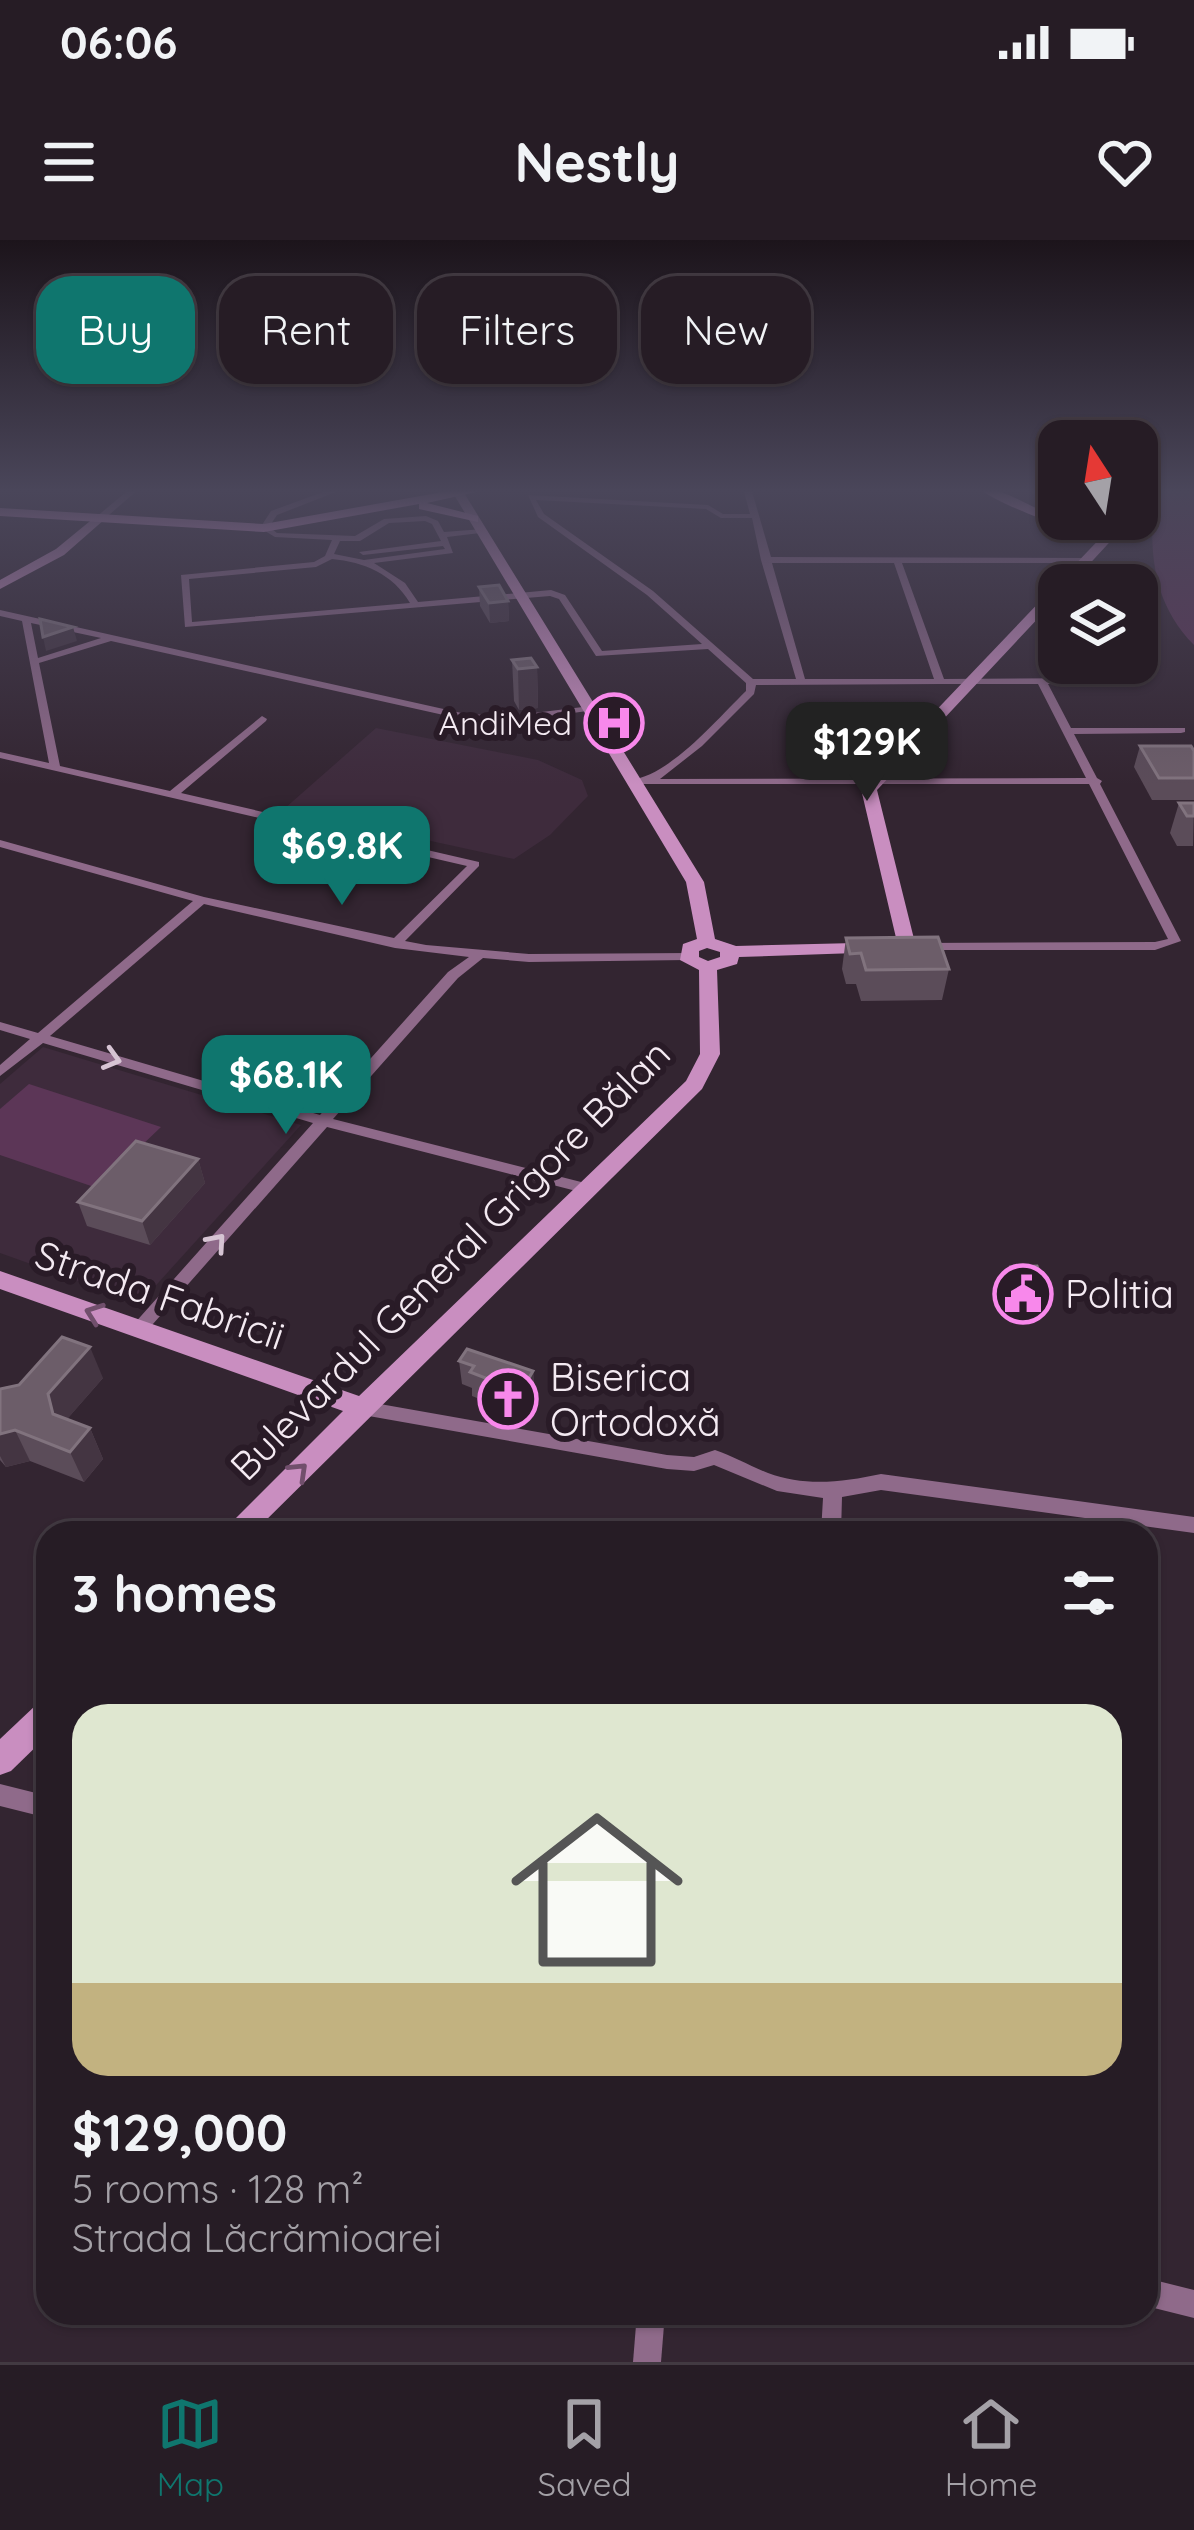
<!DOCTYPE html>
<html lang="en">
<head>
<meta charset="utf-8">
<style>
	body { margin:0; font-family:Quicksand,sans-serif; background:#2e252d; color:#f1f3f6; height:100vh; display:flex; flex-direction:column; font-size:45px; white-space:nowrap }
	* { box-sizing:border-box; margin:0 }
	p { font-size:39px; color:#a4a1a7 }
	.icon { flex:none; width:66px; height:66px; fill:none; stroke:currentColor; stroke-width:2; stroke-linecap:round; stroke-linejoin:round }
	.map { position:relative; flex:1; overflow:hidden }
	.drawer { position:absolute; left:36px; top:1281px; width:1122px; height:804px; display:flex; flex-direction:column; background:#261c25; border-radius:36px; box-shadow:0 3px 9px #0004,0 0 0 3px #423a42 }
	.drawer>* { flex:none }
	.banner { position:absolute; left:36px; top:36px; width:1122px; height:108px; display:flex; gap:24px }
	.needle { width:78px; rotate:348deg }
	.tools { position:absolute; left:1038px; top:180px; display:grid; gap:24px }
	.tools a { display:grid; place-items:center; width:120px; height:120px; border-radius:24px; background:#261c25; box-shadow:0 3px 9px #0004,0 0 0 3px #423a42; font-size:60px }
	.price { position:absolute; translate:-50% -102px; padding:0 27px; border-radius:24px; background:#0f766e; color:#fff; font-size:39px; line-height:78px; filter:drop-shadow(0 3px 6px #0008) }
	.price::after { content:''; position:absolute; left:50%; top:72px; width:36px; height:27px; margin-left:-18px; background:inherit; clip-path:polygon(0 0,100% 0,50% 100%) }
	.price.selected { background:#222; color:#fff }
	ul { padding:0; list-style:none }
	li { display:grid; align-content:center; gap:24px; height:636px; padding:0 36px }
	li+li { border-top:3px solid #423a42 }
	li span { display:grid; place-items:center; height:372px; border-radius:36px; color:#555 }
	li>.icon { margin-inline-start:auto }
	span .icon { width:216px; height:216px; fill:#fffc; stroke-width:1 }
	li b { font-size:51px }
	h2 { display:flex; justify-content:space-between; align-items:center; height:144px; padding:0 36px; font-size:51px }
	.chip { padding:0 42px; border-radius:36px; background:#261c25; box-shadow:0 3px 9px #0004,0 0 0 3px #423a42; font-size:42px; line-height:108px }
	.chip.selected { background:#0f766e; color:#fff }
	.status { display:flex; justify-content:space-between; align-items:center; height:84px; padding:0 60px; background:#261c25; direction:ltr }
	.status svg { height:33px; fill:currentColor }
	header { display:flex; justify-content:space-between; align-items:center; height:156px; padding:0 36px; background:#261c25; font-size:54px; font-weight:700 }
	.dock { display:flex; justify-content:space-around; align-items:center; height:168px; border-top:3px solid #423a42; background:#261c25; font-size:33px; color:#a4a1a7 }
	.dock a { display:grid; justify-items:center; gap:6px }
	.dock .selected { color:#0f766e }
	.map>svg:first-child { display:block }
</style>
</head>
<body>
<div class="status"><b>06:06</b><svg viewBox="0 0 49 12"><path d="M0 12V9h3v3zM5 12V6h3v6zM10 12V3h3v9zM15 12V0h3v12zM26 1h20v11H26zM47 4h2v5h-2z"/></svg></div>
<header><svg class="icon" aria-label="menu" viewBox="0 0 24 24"><path d="M4 6h16M4 12h16M4 18h16"/></svg>Nestly<svg class="icon" aria-label="heart" viewBox="0 0 24 24"><path d="M12 20l-8-8c-3-5 5-10 8-4 3-6 11-1 8 4z"/></svg></header>
<div class="map">
<svg width="1194" height="2122" viewBox="0 0 1194 2122">
	<rect width="100%" height="100%" fill="#332531"/>
	<!-- built -->
	<g fill="#3e2b3c">
		<polygon points="376,488 538,520 582,540 588,556 550,595 514,619 284,569"/>
		<polygon points="43,807 301,885 140,1063 0,1013 0,844"/>
	</g>
	<!-- green -->
	<g fill="#5c3657">
		<path d="M 1144,248 L 1194,248 L 1194,405 C 1152,362 1150,314 1153,258 Z"/>
		<polygon points="29,844 161,887 97,948 0,915 0,869"/>
	</g>
	<g fill="none" stroke-linecap="round" stroke-linejoin="round">
		<!-- street -->
		<g fill="#8f6a8a" fill-rule="evenodd">
			<polygon points="131,248 140,248 102,281 96,281 96,277"/>
			<path d="M 334,248 L 346,248 L 277,275 L 269,287 L 277,293 L 355,296 L 384,279 L 426,276 L 438,281 L 444,292 L 483,289 L 480,293 L 447,297 L 453,313 L 374,323 L 405,343 L 418,362 L 551,350 L 565,355 L 602,411 L 702,404 L 647,355 L 538,277 L 528,255 L 708,265 L 723,274 L 750,274 L 743,248 L 751,248 L 771,317 L 1085,318 L 1082,323 L 902,323 L 944,439 L 1112,438 L 1117,441 L 1115,443 L 1048,444 L 1071,488 L 1185,488 L 1185,492 L 1181,493 L 1074,494 L 1097,538 L 1102,541 L 1100,544 L 1181,701 L 1155,710 L 916,710 L 914,707 L 920,703 L 1155,702 L 1168,699 L 1089,544 L 630,544 L 630,540 C 670,536 717,479 746,451 L 746,443 L 708,409 L 596,416 L 559,359 L 550,356 L 185,387 L 181,335 L 314,322 L 325,316 L 332,300 L 275,297 L 260,288 L 271,271 ZM 536,260 L 706,269 L 721,278 L 752,278 L 761,320 L 796,439 L 753,439 L 653,351 L 544,274 ZM 425,281 L 432,284 L 441,301 L 359,312 L 363,315 L 443,306 L 445,309 L 364,320 L 334,314 L 340,301 L 360,301 L 389,283 ZM 332,319 C 364,322 393,334 410,363 L 192,382 L 189,339 L 316,327 ZM 772,323 L 894,323 L 934,439 L 805,439 ZM 942,444 L 1038,444 L 1086,538 L 660,539 L 702,506 L 754,454 L 756,445 Z"/>
			<path d="M 0,370 L 466,474 L 509,476 L 591,466 L 592,468 L 587,471 L 509,482 L 466,480 L 111,401 L 39,423 L 60,526 L 170,551 L 262,476 L 267,479 L 266,481 L 181,553 L 479,622 L 479,626 L 405,701 L 426,705 L 529,714 L 692,713 L 692,719 L 687,720 L 529,722 L 483,718 L 458,738 L 333,879 L 593,945 L 596,949 L 593,953 L 588,954 L 327,887 L 145,1093 L 133,1093 L 131,1089 L 133,1085 L 313,883 L 43,803 L 0,836 L 0,825 L 30,799 L 0,790 L 0,782 L 38,793 L 193,661 L 0,607 L 0,600 L 204,657 L 394,698 L 467,626 L 0,518 L 0,512 L 49,523 L 22,381 L 0,376 ZM 31,383 L 101,398 L 38,418 ZM 204,664 L 395,708 L 469,717 L 448,732 L 320,875 L 50,796 Z"/>
			<path d="M 363,1161 L 667,1215 L 694,1217 L 715,1210 C 733,1216 750,1226 768,1233 C 805,1247 843,1242 881,1234 L 1194,1277 L 1194,1293 L 881,1250 L 842,1257 L 841,1293 L 821,1293 L 823,1258 L 777,1251 L 714,1225 L 694,1231 L 667,1229 L 363,1175 L 357,1173 L 354,1168 L 357,1163 Z"/>
			<polygon points="0,1544 48,1556 48,1578 0,1566"/>
			<polygon points="1146,1573 1156,1576 1159,1584 1156,1592 1148,1595"/>
			<polygon points="1146,2038 1194,2050 1194,2078 1146,2066"/>
			<polygon points="637,2073 665,2073 661,2122 633,2122"/>
		</g>
		<!-- secondary -->
		<g fill="#c98ec0" fill-rule="evenodd">
			<path d="M 450,248 L 461,248 L 704,642 L 715,699 L 736,706 L 897,702 L 861,549 L 1109,289 L 1119,292 L 1070,345 L 1059,345 L 1059,356 L 877,550 L 916,707 L 914,711 L 739,717 L 737,724 L 717,730 L 720,814 L 702,849 L 253,1293 L 221,1293 L 343,1171 L 0,1049 L 0,1031 L 359,1156 L 686,841 L 700,814 L 699,730 L 680,720 L 683,704 L 697,699 L 686,642 ZM 707,708 L 720,712 L 720,717 L 708,721 L 699,717 L 699,711 Z"/>
			<polygon points="95,277 105,279 64,315 0,349 0,340 56,309"/>
			<polygon points="48,1460 48,1495 11,1531 0,1535 0,1499 37,1464"/>
		</g>
		<!-- primary -->
		<g fill="#f6a9eb" fill-rule="evenodd">
			<polygon points="465,248 494,248 427,263 478,276 478,282 419,269 419,264 264,292 0,276 0,268 264,284"/>
			<path d="M 977,248 C 1009,248 1037,273 1064,279 C 1090,285 1114,274 1138,283 L 1144,248 L 1156,248 L 1150,289 C 1111,310 1013,272 977,248 Z"/>
		</g>
	</g>
	<!-- wall -->
	<g fill="#5b4c59">
		<polygon points="1059,248 1059,267 1035,258 1036,252"/>
		<polygon points="479,347 508,361 509,381 490,383 480,366"/>
		<polygon points="512,420 537,427 538,468 519,470 514,461"/>
		<polygon points="1140,506 1194,511 1194,560 1152,560 1134,527"/>
		<polygon points="1179,563 1194,563 1193,606 1177,606 1170,593"/>
		<polygon points="846,698 949,729 942,760 861,761 856,744 846,744 842,729"/>
		<polygon points="198,919 205,943 150,1005 87,986 78,962"/>
		<polygon points="1011,1027 1045,1048 1040,1064 1014,1066 1006,1043"/>
		<polygon points="459,1121 533,1131 535,1154 522,1176 472,1156 472,1148 462,1144"/>
		<polygon points="103,1138 67,1179 90,1188 103,1219 84,1242 30,1221 6,1227 0,1220 0,1149"/>
	</g>
	<!-- shaded-wall -->
	<g fill="#443542">
		<polygon points="508,361 509,381 490,383 489,363"/>
		<polygon points="73,387 77,401 46,411 43,397"/>
		<polygon points="537,427 538,468 519,470 518,429"/>
		<polygon points="198,919 205,943 150,1005 142,981"/>
		<polygon points="90,1107 103,1138 62,1185 53,1174 48,1154"/>
		<polygon points="533,1131 535,1154 522,1176 521,1152"/>
		<polygon points="90,1188 103,1219 84,1242 70,1212"/>
		<polygon points="15,1190 30,1221 6,1227 0,1216 0,1194"/>
	</g>
	<!-- building -->
	<g fill="#6c5d69" stroke="#81737e" stroke-width="3">
		<polygon points="1049,248 1059,248 1059,261 1036,252"/>
		<polygon points="499,345 508,361 489,363 479,347"/>
		<polygon points="40,379 73,387 43,397"/>
		<polygon points="531,418 537,427 518,429 512,420"/>
		<polygon points="1140,506 1191,506 1194,511 1194,538 1159,538"/>
		<polygon points="1179,563 1194,563 1194,576 1187,576"/>
		<polygon points="938,697 949,729 866,730 861,713 850,714 846,698"/>
		<polygon points="136,901 198,919 142,981 78,962"/>
		<polygon points="1037,1026 1045,1048 1019,1050 1011,1027"/>
		<polygon points="62,1097 90,1107 48,1154 53,1174 90,1188 70,1212 15,1190 0,1194 0,1149 19,1145"/>
		<polygon points="467,1109 533,1131 521,1152 470,1132 474,1126 459,1121"/>
	</g>
	<!-- one-way arrows -->
	<defs><path id="oneway-chevron" d="M-2-3.5L2.5 0L-2 3.5" fill="none" stroke-width="1.6" stroke-linecap="round" stroke-linejoin="round" transform="scale(3)"/></defs>
	<g stroke="#d6c4d3">
		<use href="#oneway-chevron" transform="translate(112 819) rotate(16)"/>
		<use href="#oneway-chevron" transform="translate(217 1002) rotate(-49)"/>
	</g>
	<g stroke="#714f6c">
		<use href="#oneway-chevron" transform="translate(94 1073) rotate(-160)"/>
		<use href="#oneway-chevron" transform="translate(299 1231) rotate(-44)"/>
	</g>
	<!-- sky -->
	<linearGradient id="sky" x2="0" y2="1"><stop stop-color="#1c141b"/><stop offset="0.46" stop-color="#4a465a"/><stop offset="1" stop-color="#4a465a" stop-opacity="0"/></linearGradient>
	<rect width="1194" height="545" fill="url(#sky)"/>
	<!-- icons -->
	<defs>
		<symbol id="hospital-ring" viewBox="-11 -11 22 22"><circle r="9.5" fill="#291b27" stroke="#f888eb" stroke-width="1.5"/><path d="M-5-5h3v3.5h4V-5h3V5h-3V1.5h-4V5h-3Z" fill="#f888eb"/></symbol>
		<symbol id="civic-ring" viewBox="-11 -11 22 22"><circle r="9.5" fill="#291b27" stroke="#f888eb" stroke-width="1.5"/><path d="M-.6-6.5H3V-4.5H.6V-3L4-1V1h2V6H-6V1h2V-1L-.6-3ZM-1.2 2.5V6h2.4V2.5Z" fill="#f888eb"/></symbol>
		<symbol id="church-ring" viewBox="-11 -11 22 22"><circle r="9.5" fill="#291b27" stroke="#f888eb" stroke-width="1.5"/><path d="M-1.2-6h2.4v3.5h3.3v2.4h-3.3V6h-2.4V-.1h-3.3v-2.4h3.3Z" fill="#f888eb"/></symbol>
	</defs>
	<g fill-rule="evenodd">
		<use href="#hospital-ring" x="581" y="450" width="66" height="66"/>
		<use href="#civic-ring" x="990" y="1021" width="66" height="66"/>
		<use href="#church-ring" x="475" y="1126" width="66" height="66"/>
	</g>
	<g text-anchor="middle" stroke-width="12" stroke-linejoin="round" paint-order="stroke">
		<!-- far-poi labels -->
		<g font-size="33" fill="#f4eaf2" stroke="#291b27" text-anchor="end">
			<text x="572" y="495">AndiMed</text>
		</g>
		<!-- street labels -->
		<g font-size="39" fill="#f4eaf2" stroke="#291b27">
			<text transform="translate(450 1020) rotate(-45)" y="14">Bulevardul General Grigore Bălan</text>
			<text transform="translate(160 1055) rotate(19)" y="14">Strada Fabricii</text>
		</g>
		<!-- poi labels -->
		<g font-size="39" fill="#f4eaf2" stroke="#291b27" text-anchor="start">
			<text x="1065" y="1068">Politia</text>
			<text x="550" y="1151">Biserica<tspan x="550" dy="45">Ortodoxă</tspan></text>
		</g>
	</g>
</svg>
<div class="tools">
<a><svg class="needle" viewBox="-14 -14 28 28"><path d="M0-13l5 13h-10z" fill="#e53935"/><path d="M0 13l5-13h-10z" fill="#a4a1a7"/></svg></a>
<a><svg class="icon" aria-label="layers" viewBox="0 0 24 24"><path d="M12 4l9 5-9 5-9-5zM3 14l9 5 9-5"/></svg></a>
</div>
<b class="price selected" style="left:867px;top:564px">$129K</b>
<b class="price" style="left:342px;top:668px">$69.8K</b>
<b class="price" style="left:286px;top:897px">$68.1K</b>
<div class="banner">
<a class="chip selected">Buy</a>
<a class="chip">Rent</a>
<a class="chip">Filters</a>
<a class="chip">New</a>
</div>
<section class="drawer">
<h2>3 homes<svg class="icon" aria-label="filters" viewBox="0 0 24 24"><path d="M4 7h16M4 17h16"/><circle cx="9" cy="7" r="2"/><circle cx="15" cy="17" r="2"/></svg></h2>
<ul>
<li><span style="background:linear-gradient(#dfe7d0 75%,#c2b280 0)"><svg class="icon" aria-label="home" viewBox="0 0 24 24"><path d="M3 11l9-7 9 7M6 9v11h12V9"/></svg></span><div><b>$129,000</b><p>5 rooms · 128 m²</p><p>Strada Lăcrămioarei</p></div></li>
</ul>
</section>
</div>
<nav class="dock">
<a class="selected"><svg class="icon" aria-label="map" viewBox="0 0 24 24"><path d="M3 6l6-2 6 2 6-2v14l-6 2-6-2-6 2zM9 4v14M15 6v14"/></svg>Map</a>
<a><svg class="icon" aria-label="saved" viewBox="0 0 24 24"><path d="M7 4h10v16l-5-4-5 4z"/></svg>Saved</a>
<a><svg class="icon" aria-label="home" viewBox="0 0 24 24"><path d="M3 11l9-7 9 7M6 9v11h12V9"/></svg>Home</a>
</nav>
</body>
</html>
